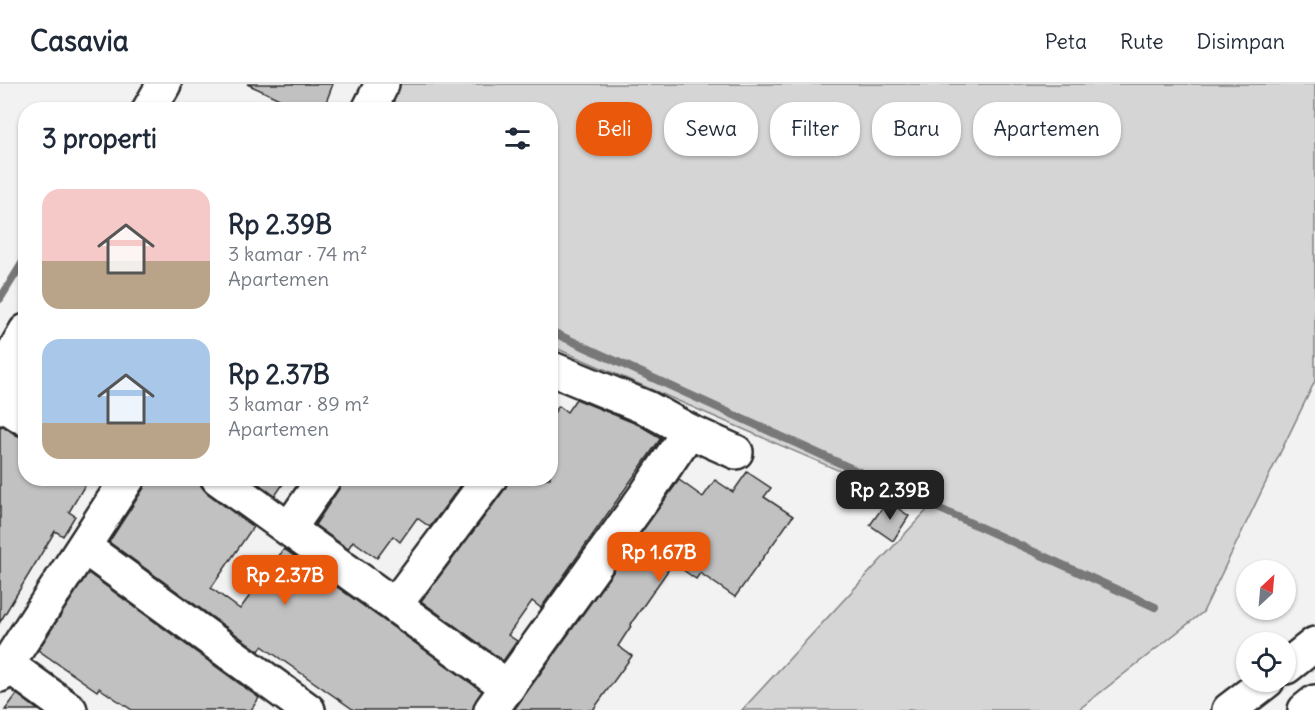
<!DOCTYPE html>
<html lang="id">
<head>
<meta charset="utf-8">
<style>
	body { margin:0; font-family:Delius,sans-serif; background:#f2f2f3; color:#1f2937; height:100vh; display:flex; flex-direction:column; font-size:22px; white-space:nowrap }
	* { box-sizing:border-box; margin:0 }
	p { font-size:20px; color:#747a83 }
	.icon { flex:none; width:33px; height:33px; fill:none; stroke:currentColor; stroke-width:2; stroke-linecap:round; stroke-linejoin:round }
	.map { position:relative; flex:1; overflow:hidden }
	.drawer { position:absolute; left:18px; top:18px; width:540px; height:384px; display:flex; flex-direction:column; background:#fff; border-radius:24px; box-shadow:0 2px 4px #0004 }
	.drawer>* { flex:none }
	.guide { position:absolute; left:576px; top:18px; width:570px; height:54px; display:flex; gap:12px }
	.needle { width:39px; rotate:26deg }
	.controls { position:absolute; left:1236px; top:476px; display:grid; gap:12px }
	.controls a { display:grid; place-items:center; width:60px; height:60px; border-radius:50%; background:#fff; box-shadow:0 2px 4px #0004; font-size:30px }
	.price { position:absolute; translate:-50% -51px; padding:0 14px; border-radius:12px; background:#ea580c; color:#fff; font-size:20px; line-height:39px; filter:drop-shadow(0 2px 3px #0008) }
	.price::after { content:''; position:absolute; left:50%; top:36px; width:18px; height:14px; margin-left:-9px; background:inherit; clip-path:polygon(0 0,100% 0,50% 100%) }
	.price.selected { background:#222; color:#fff }
	ul { padding:0; list-style:none }
	li { display:flex; align-items:center; gap:18px; height:150px; padding:0 24px }
	li span { display:grid; place-items:center; flex:none; width:168px; height:120px; border-radius:18px; color:#555 }
	li>.icon { margin-inline-start:auto }
	span .icon { width:72px; height:72px; fill:#fffc; stroke-width:1 }
	li b { font-size:26px }
	h2 { display:flex; justify-content:space-between; align-items:center; height:72px; padding:0 24px; font-size:26px }
	.pill { padding:0 21px; border-radius:24px; background:#fff; box-shadow:0 2px 4px #0004; font-size:21px; line-height:54px }
	.pill.selected { background:#ea580c; color:#fff }
	header { display:flex; align-items:center; gap:36px; box-sizing:border-box; height:84px; padding:0 30px; background:#fff; border-bottom:2px solid #e0e1e3 }
	header strong { font-size:28px }
	nav { display:flex; gap:33px; margin-inline-start:auto; font-size:21px }
	.map>svg:first-child { display:block }
</style>
</head>
<body>
<header>
<strong>Casavia</strong>
<nav><a>Peta</a><a>Rute</a><a>Disimpan</a></nav>
</header>
<div class="map">
<svg width="1315" height="626" viewBox="0 0 1315 626">
	<rect width="100%" height="100%" fill="#f2f2f2"/>
	<filter id="ink" filterUnits="userSpaceOnUse"><feTurbulence type="fractalNoise" baseFrequency=".0167" numOctaves="2"/><feDisplacementMap in="SourceGraphic" scale="12" xChannelSelector="R" yChannelSelector="G"/><feConvolveMatrix kernelMatrix="1 2 1 2 8 2 1 2 1" color-interpolation-filters="sRGB"/></filter>
	<g filter="url(#ink)">
		<!-- green -->
		<polygon fill="#d5d5d5" stroke="#808080" stroke-width="1.5" points="363,0 1315,0 1315,297 1203,528 1078,626 742,626 928,425 551,262 550,26 349,26"/>
		<g fill="none" stroke-linecap="round" stroke-linejoin="round">
			<!-- stream -->
			<g stroke="#787878" stroke-width="8">
				<polyline points="0,215 26,173"/>
				<polyline points="550,247 1155,523"/>
			</g>
		</g>
		<!-- building -->
		<g fill="#c1c1c1" stroke="#2b2b2b" stroke-width="1.5">
			<polygon points="247,0 333,0 323,26 303,26"/>
			<polygon points="576,315 639,341 661,354 541,524 532,517 508,551 517,557 503,577 421,517 505,405 508,394 550,394 550,334 559,322 567,328"/>
			<polygon points="3,342 16,351 26,354 26,394 89,394 69,428 75,432 63,452 55,447 0,538 0,343"/>
			<polygon points="747,388 771,404 764,413 793,432 735,513 700,489 696,495 673,479 630,541 631,542 618,562 632,572 593,626 514,626 679,396 703,413 715,396 733,408"/>
			<polygon points="147,394 200,394 201,402 207,409 253,443 211,504 240,525 284,465 482,607 476,616 473,626 354,626 262,562 259,567 109,458 144,404"/>
			<polygon points="251,394 287,394 275,412"/>
			<polygon points="343,394 466,394 430,443 417,434 400,458 393,452 377,474 353,457 348,465 315,441 339,405"/>
			<polygon points="887,417 909,432 893,457 870,441"/>
			<polygon points="88,489 259,614 251,626 132,626 99,604 97,607 38,566"/>
			<polygon points="17,610 38,626 5,626"/>
		</g>
		<g fill="none" stroke-linecap="round" stroke-linejoin="round">
			<defs>
				<g id="minor">
					<polyline points="149,26 164,0"/>
					<polyline points="369,26 382,0"/>
					<polyline points="550,284 647,324 689,347 736,368"/>
					<polyline points="0,292 26,247"/>
					<polyline points="0,318 26,335"/>
					<polyline points="0,324 26,281"/>
					<polyline points="218,394 508,603"/>
					<polyline points="289,445 324,394"/>
					<polyline points="84,463 308,626"/>
					<polyline points="395,521 490,394"/>
					<polyline points="8,581 70,626"/>
					<polyline points="0,591 128,394"/>
					<polyline points="491,626 645,412 689,347"/>
				</g>
				<g id="highway">
					<polyline points="1286,583 1315,560"/>
					<polyline points="1229,626 1267,597"/>
					<polyline points="1305,626 1315,618"/>
				</g>
			</defs>
			<!-- minor casing -->
			<use href="#minor" stroke="#2b2b2b" stroke-width="38"/>
			<!-- highway casing -->
			<use href="#highway" stroke="#2b2b2b" stroke-width="38"/>
			<!-- minor -->
			<use href="#minor" stroke="#fff" stroke-width="33"/>
			<!-- highway -->
			<use href="#highway" stroke="#fff" stroke-width="33"/>
		</g>
	</g>
</svg>
<div class="controls">
<a><svg class="needle" viewBox="-14 -14 28 28"><path d="M0-13l5 13h-10z" fill="#e53935"/><path d="M0 13l5-13h-10z" fill="#747a83"/></svg></a>
<a><svg class="icon" aria-label="locate" viewBox="0 0 24 24"><circle cx="12" cy="12" r="6"/><path d="M12 2v4M12 18v4M2 12h4M18 12h4"/></svg></a>
</div>
<b class="price selected" style="left:890px;top:437px">Rp 2.39B</b>
<b class="price" style="left:659px;top:499px">Rp 1.67B</b>
<b class="price" style="left:285px;top:522px">Rp 2.37B</b>
<div class="guide">
<a class="pill selected">Beli</a>
<a class="pill">Sewa</a>
<a class="pill">Filter</a>
<a class="pill">Baru</a>
<a class="pill">Apartemen</a>
</div>
<section class="drawer">
<h2>3 properti<svg class="icon" aria-label="filters" viewBox="0 0 24 24"><path d="M4 7h16M4 17h16"/><circle cx="9" cy="7" r="2"/><circle cx="15" cy="17" r="2"/></svg></h2>
<ul>
<li><span style="background:linear-gradient(#f6c9c9 60%,#b9a48a 0)"><svg class="icon" aria-label="home" viewBox="0 0 24 24"><path d="M3 11l9-7 9 7M6 9v11h12V9"/></svg></span><div><b>Rp 2.39B</b><p>3 kamar · 74 m²</p><p>Apartemen</p></div></li>
<li><span style="background:linear-gradient(#a9c7e8 70%,#b9a48a 0)"><svg class="icon" aria-label="home" viewBox="0 0 24 24"><path d="M3 11l9-7 9 7M6 9v11h12V9"/></svg></span><div><b>Rp 2.37B</b><p>3 kamar · 89 m²</p><p>Apartemen</p></div></li>
</ul>
</section>
</div>
</body>
</html>
